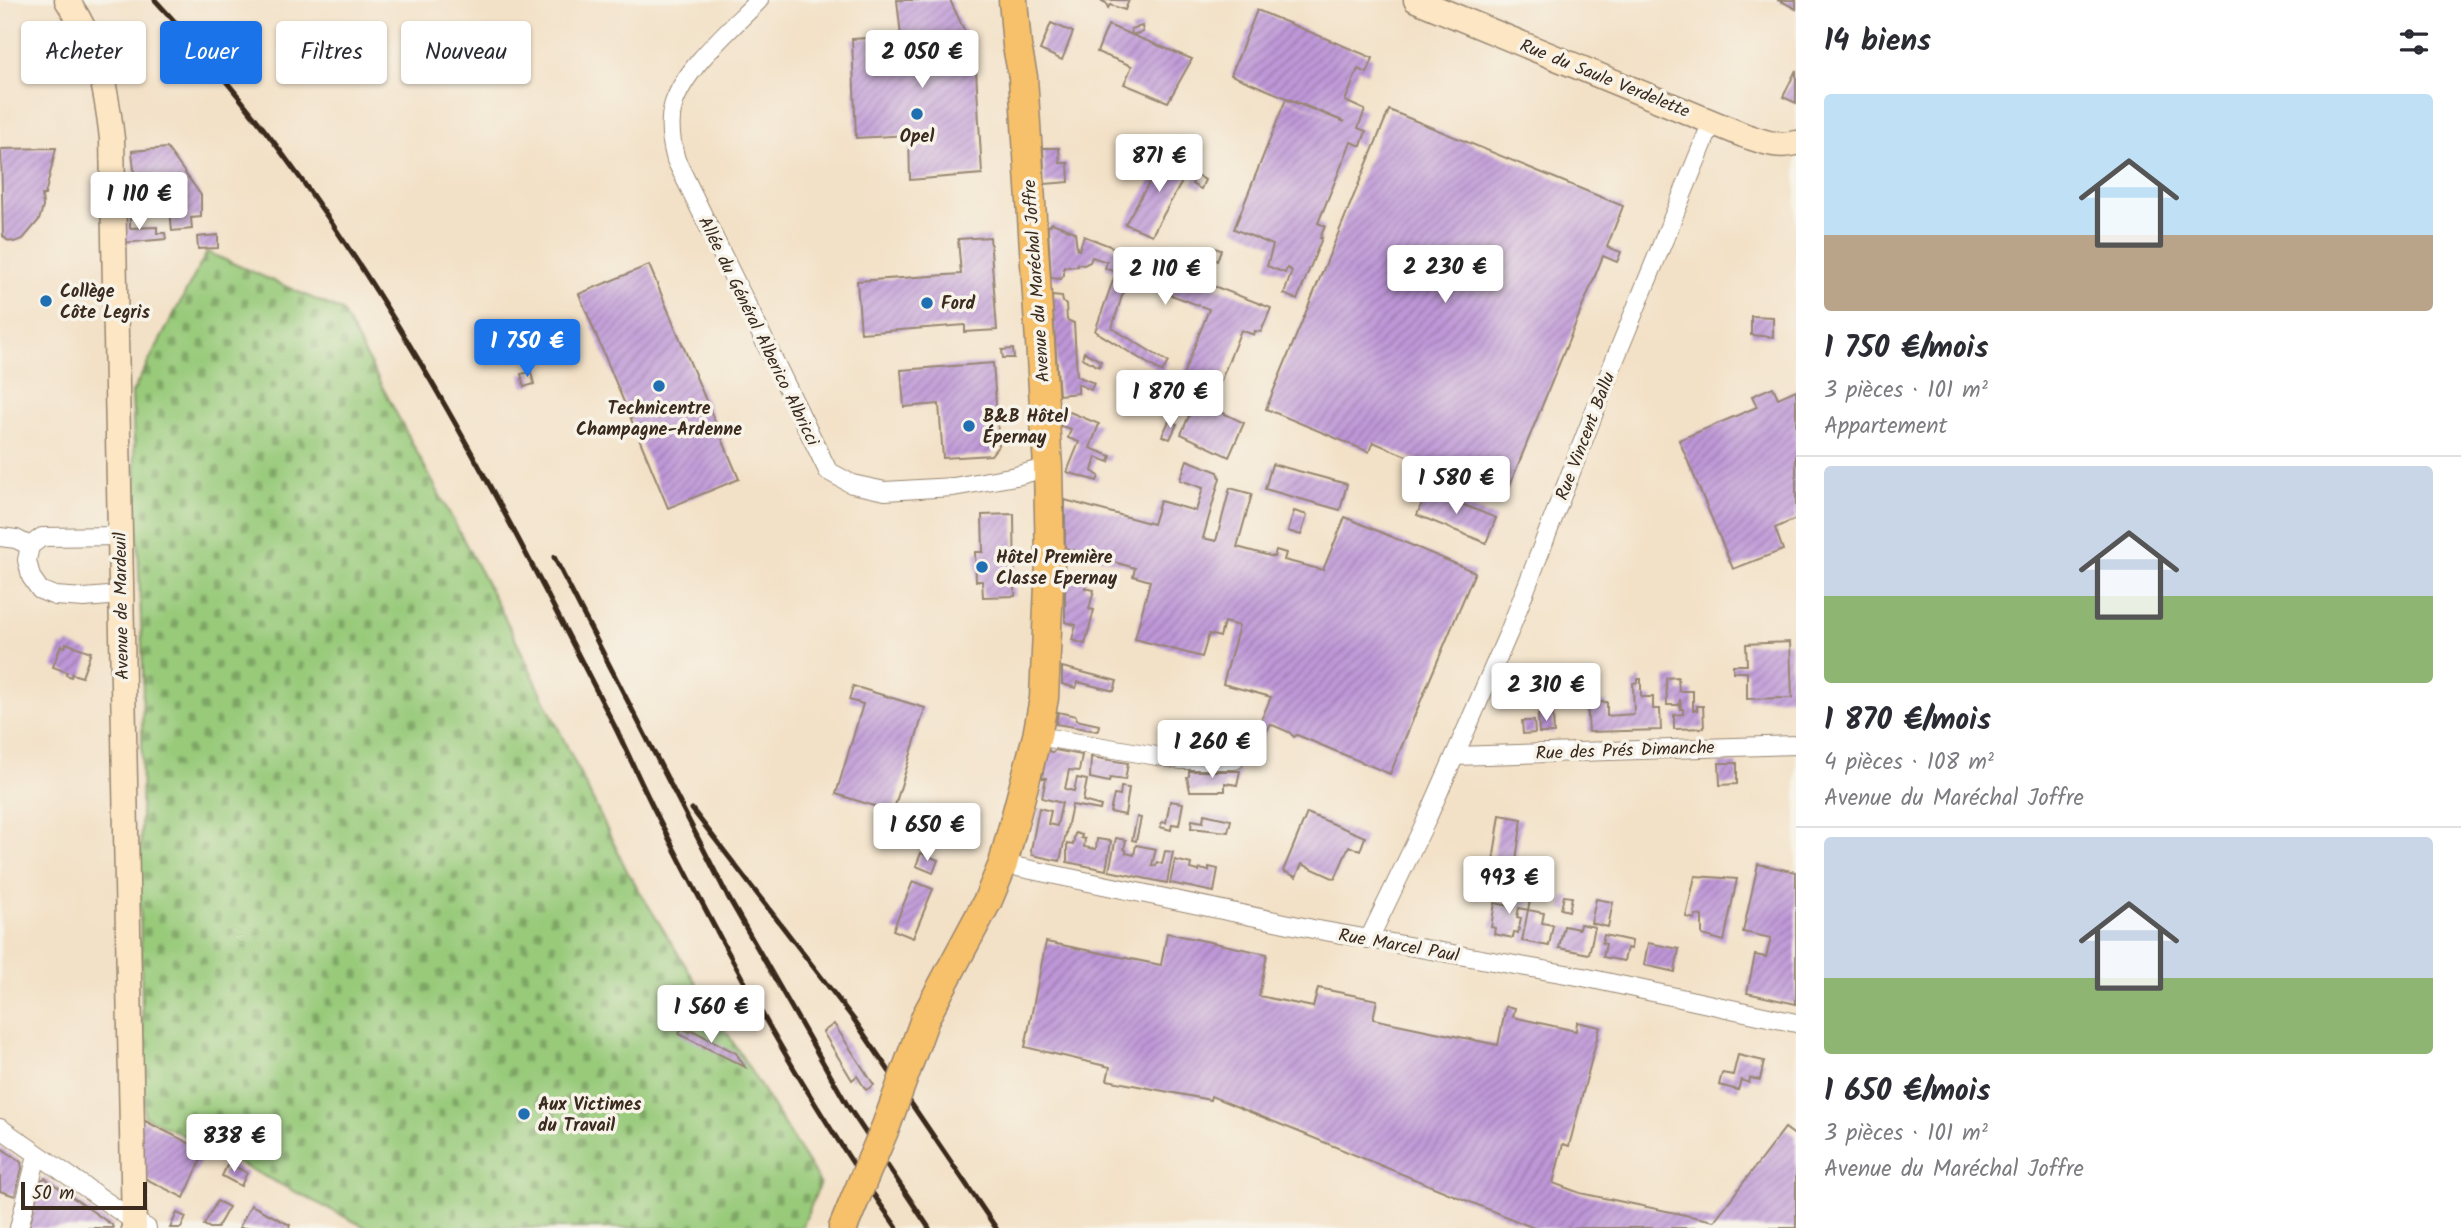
<!DOCTYPE html>
<html lang="fr">
<head>
<meta charset="utf-8">
<style>
	body { margin:0; font-family:Kalam,sans-serif; background:#f7f7f7; color:#2b2b33; height:100vh; display:flex; flex-direction:column; font-size:26px; white-space:nowrap }
	* { box-sizing:border-box; margin:0 }
	p { font-size:23px; color:#7c7c81 }
	.icon { flex:none; width:38px; height:38px; fill:none; stroke:currentColor; stroke-width:2; stroke-linecap:round; stroke-linejoin:round }
	.map { position:relative; flex:1; overflow:hidden }
	.drawer { display:flex; flex-direction:column; background:#fff; width:665px }
	.drawer>* { flex:none }
	.banner { position:absolute; left:21px; top:21px; width:665px; height:63px; display:flex; gap:14px }
	.scale { position:absolute; left:21px; bottom:18px; width:126px; box-sizing:border-box; padding-left:7px; border:4px solid #3b2a1e; border-top:0; font-size:19px; line-height:24px; white-space:nowrap; color:#3b2a1e; -webkit-text-stroke:5px #f7f3e8; paint-order:stroke }
	.price { position:absolute; translate:-50% -60px; padding:0 16px; border-radius:7px; background:#fff; color:#222; font-size:23px; line-height:46px; filter:drop-shadow(0 2px 4px #0008) }
	.price::after { content:''; position:absolute; left:50%; top:42px; width:21px; height:16px; margin-left:-10px; background:inherit; clip-path:polygon(0 0,100% 0,50% 100%) }
	.price.active { background:#1a73e8; color:#fff }
	ul { padding:0; list-style:none }
	li { display:grid; align-content:center; gap:14px; height:371px; padding:0 28px }
	li+li { border-top:2px solid #e1e1e2 }
	li span { display:grid; place-items:center; height:217px; border-radius:7px; color:#555 }
	li>.icon { margin-inline-start:auto }
	span .icon { width:126px; height:126px; fill:#fffc; stroke-width:1 }
	li b { font-size:30px }
	h2 { display:flex; justify-content:space-between; align-items:center; height:84px; padding:0 28px; font-size:30px }
	.pill { padding:0 24px; border-radius:7px; background:#fff; box-shadow:0 2px 5px #0004; font-size:24px; line-height:63px }
	.pill.active { background:#1a73e8; color:#fff }
	main { display:flex; flex:1; min-height:0 }
	.map>svg:first-child { display:block }
</style>
</head>
<body>
<main>
<div class="map">
<svg width="1796" height="1228" viewBox="0 0 1796 1228">
	<defs>
		<pattern id="cemetery-stones" width="16" height="16" patternUnits="userSpaceOnUse" patternTransform="scale(1.75)"><rect width="16" height="16" fill="#98ca7a"/><path d="M2 7V4a2 2 0 0 1 4 0v3zM10 15v-3a2 2 0 0 1 4 0v3z" fill="#7da463"/></pattern>
		<pattern id="building-hatch" width="6" height="6" patternUnits="userSpaceOnUse" patternTransform="scale(1.75)"><rect width="6" height="6" fill="#be97d8"/><path d="M-1 1l2-2M0 6l6-6M5 7l2-2" fill="none" stroke="#9c7baf"/></pattern>
	</defs>
	<rect width="100%" height="100%" fill="#f7f3e8"/>
	<filter id="ink" filterUnits="userSpaceOnUse"><feTurbulence type="fractalNoise" baseFrequency=".0143" numOctaves="2"/><feDisplacementMap in="SourceGraphic" scale="14" xChannelSelector="R" yChannelSelector="G"/><feConvolveMatrix kernelMatrix="1 2 1 2 8 2 1 2 1" color-interpolation-filters="sRGB"/></filter>
	<filter id="wash" filterUnits="userSpaceOnUse"><feTurbulence type="fractalNoise" baseFrequency=".00686" numOctaves="4" result="noise"/><feDisplacementMap in="SourceGraphic" scale="28" xChannelSelector="R" yChannelSelector="G"/><feGaussianBlur stdDeviation="1.57" result="paint"/><feColorMatrix in="noise" values="0 0 0 0 0 0 0 0 0 0 0 0 0 0 0 0 0 1.4 0 .05"/><feComposite in="paint" operator="in"/></filter>
	<g filter="url(#wash)">
		<rect width="100%" height="100%" fill="#f3e1c7"/>
		<!-- cemetery -->
		<polygon fill="url(#cemetery-stones)" stroke="#6a7a4c" stroke-width="2" points="207,252 342,311 506,620 627,871 820,1183 802,1228 367,1228 144,1116 140,899 143,670 132,393"/>
		<g id="blocks">
			<!-- building -->
			<g fill="url(#building-hatch)">
				<polygon points="897,0 950,0 975,53 982,174 910,180 909,135 856,138 852,39 901,36"/>
				<polygon points="1100,0 1129,0 1125,10 1110,5 1108,8 1106,3"/>
				<polygon points="1777,0 1796,0 1796,9 1783,2"/>
				<polygon points="1257,10 1373,58 1367,73 1358,69 1345,101 1365,110 1358,128 1366,131 1361,146 1351,142 1318,223 1325,226 1320,238 1322,238 1297,300 1284,294 1292,271 1287,268 1285,273 1267,266 1273,245 1234,229 1286,99 1345,122 1231,75"/>
				<polygon points="1051,23 1073,32 1062,60 1040,50"/>
				<polygon points="1108,25 1132,35 1131,29 1142,26 1143,32 1132,35 1192,59 1168,102 1124,84 1132,66 1097,52"/>
				<polygon points="1796,70 1796,103 1783,97"/>
				<polygon points="1389,110 1623,206 1607,247 1621,252 1617,262 1603,256 1505,497 1373,442 1369,452 1266,409"/>
				<polygon points="56,148 45,195 42,195 43,207 39,220 23,239 14,242 7,240 3,236 1,149"/>
				<polygon points="167,148 201,195 201,217 191,218 192,229 172,231 170,208 159,209 158,201 169,200 168,187 151,189 150,179 135,180 132,151"/>
				<polygon points="1043,148 1059,148 1060,163 1068,163 1069,182 1045,184"/>
				<polygon points="1167,152 1192,164 1152,235 1125,224"/>
				<polygon points="1197,175 1205,180 1201,189 1192,184"/>
				<polygon points="122,211 130,211 130,228 157,227 157,233 165,233 166,239 123,243"/>
				<polygon points="1052,223 1075,232 1077,249 1079,250 1084,236 1271,308 1261,332 1255,331 1254,335 1241,330 1212,403 1180,383 1209,309 1131,280 1130,285 1125,286 1112,328 1168,362 1162,372 1095,331 1116,272 1105,268 1107,262 1092,257 1090,262 1084,265 1078,264 1078,266 1064,267 1064,275 1061,279 1051,278 1048,227"/>
				<polygon points="218,235 218,248 198,249 197,237"/>
				<polygon points="990,237 997,330 965,332 965,325 861,333 857,281 961,274 958,239"/>
				<polygon points="1212,247 1221,250 1217,261 1208,257"/>
				<polygon points="649,265 739,479 668,508 579,294"/>
				<polygon points="1052,296 1062,297 1063,302 1066,305 1067,320 1074,323 1077,376 1094,383 1091,390 1078,384 1078,393 1059,395"/>
				<polygon points="1751,316 1773,317 1773,337 1751,335"/>
				<polygon points="1013,349 1014,358 1003,358 1002,350"/>
				<polygon points="1084,352 1101,361 1099,367 1082,358"/>
				<polygon points="993,363 999,445 991,455 943,458 939,404 904,407 901,370"/>
				<polygon points="531,372 534,384 524,387 521,374"/>
				<polygon points="1773,387 1778,398 1796,390 1796,519 1775,528 1783,550 1733,569 1679,440 1757,407 1752,396"/>
				<polygon points="1196,400 1244,423 1229,457 1181,434"/>
				<polygon points="1060,408 1099,424 1090,448 1111,456 1109,462 1096,457 1092,471 1099,476 1097,481 1067,472 1079,442 1068,438 1071,429 1061,426"/>
				<polygon points="1169,421 1177,424 1170,439 1162,436"/>
				<polygon points="1187,460 1218,472 1220,478 1203,538 1216,541 1230,488 1252,494 1237,547 1274,557 1276,550 1286,553 1284,560 1323,570 1345,517 1475,572 1390,774 1297,735 1294,737 1289,732 1270,724 1259,748 1251,744 1271,697 1223,684 1239,626 1224,622 1220,637 1209,634 1202,657 1135,639 1150,581 1133,576 1135,568 1065,548 1065,500 1153,524 1160,501 1196,511 1203,488 1180,480"/>
				<polygon points="1272,464 1347,484 1340,510 1265,489"/>
				<polygon points="1427,490 1496,518 1486,543 1417,515"/>
				<polygon points="1294,511 1307,515 1301,535 1288,531"/>
				<polygon points="1014,514 1015,596 983,597 982,581 976,581 975,552 983,552 982,515"/>
				<polygon points="1065,571 1084,577 1087,581 1085,588 1094,590 1089,609 1094,610 1085,644 1072,640 1076,625 1065,622"/>
				<polygon points="1790,642 1792,698 1747,699 1747,672 1733,672 1733,665 1747,665 1746,644"/>
				<polygon points="66,643 91,652 82,677 72,674 71,677 66,675 67,672 53,667 61,645 65,647"/>
				<polygon points="1062,667 1117,681 1114,691 1078,682 1076,688 1062,684"/>
				<polygon points="1678,677 1679,691 1693,691 1693,710 1697,710 1697,706 1703,706 1704,728 1674,729 1674,715 1683,714 1683,709 1681,709 1680,699 1679,705 1667,705 1666,678"/>
				<polygon points="1638,679 1641,679 1641,697 1653,697 1653,709 1660,709 1661,730 1589,732 1587,703 1607,702 1607,716 1634,714 1633,683 1638,682"/>
				<polygon points="853,686 925,708 893,812 836,794 863,704 849,700"/>
				<polygon points="1581,686 1592,686 1592,700 1582,700"/>
				<polygon points="1058,712 1076,716 1076,720 1099,725 1098,731 1056,724"/>
				<polygon points="1553,713 1554,733 1539,733 1538,714"/>
				<polygon points="1522,721 1534,721 1535,733 1523,734"/>
				<polygon points="1047,749 1052,753 1055,750 1082,755 1079,771 1069,770 1065,789 1074,791 1077,778 1087,780 1083,801 1101,806 1100,810 1072,805 1060,861 1032,855 1031,850 1039,808 1051,811 1048,824 1057,826 1062,803 1042,798 1046,778 1042,778"/>
				<polygon points="1091,757 1128,763 1125,780 1110,778 1109,782 1090,778"/>
				<polygon points="1719,763 1737,763 1737,784 1720,785"/>
				<polygon points="1189,771 1240,771 1237,785 1225,783 1225,791 1190,791 1187,777 1189,776"/>
				<polygon points="1121,787 1129,788 1125,815 1110,812 1114,795 1120,796"/>
				<polygon points="1170,801 1183,803 1179,825 1172,824 1171,830 1160,827 1162,822 1166,823"/>
				<polygon points="1307,813 1365,837 1360,851 1349,846 1335,879 1302,864 1296,877 1283,871"/>
				<polygon points="1204,814 1231,820 1228,832 1191,828 1192,820 1203,822"/>
				<polygon points="1500,815 1522,819 1516,860 1503,859 1498,890 1489,889"/>
				<polygon points="1137,817 1141,818 1136,841 1132,840"/>
				<polygon points="1075,833 1082,835 1081,838 1085,839 1084,847 1096,849 1097,839 1111,841 1106,870 1067,862 1067,844 1073,845"/>
				<polygon points="1116,838 1126,840 1124,849 1126,850 1126,853 1134,855 1136,845 1156,849 1152,865 1156,866 1157,862 1162,864 1165,851 1173,852 1167,883 1109,871"/>
				<polygon points="921,853 938,860 933,873 916,866"/>
				<polygon points="1175,860 1191,864 1190,869 1199,871 1200,869 1209,871 1209,867 1218,869 1214,892 1170,883"/>
				<polygon points="1758,864 1796,872 1796,1004 1747,993 1755,955 1766,957 1771,938 1743,932"/>
				<polygon points="1695,876 1737,879 1724,941 1702,935 1702,916 1695,915 1695,919 1686,917"/>
				<polygon points="913,881 933,889 913,938 893,930"/>
				<polygon points="1512,893 1531,896 1528,910 1519,908 1517,917 1521,918 1518,933 1514,932 1513,938 1494,934 1495,928 1491,927 1495,903 1510,906"/>
				<polygon points="1564,896 1572,897 1569,911 1561,909"/>
				<polygon points="1596,899 1613,902 1608,927 1591,923"/>
				<polygon points="1528,910 1544,913 1542,923 1553,925 1549,946 1522,941"/>
				<polygon points="1580,924 1595,927 1589,954 1559,948 1564,926 1579,929"/>
				<polygon points="1167,933 1267,954 1259,996 1313,1007 1318,988 1377,1000 1373,1019 1498,1045 1506,1006 1515,1008 1513,1017 1576,1031 1577,1022 1600,1027 1569,1146 1563,1144 1553,1183 1580,1193 1714,1221 1785,1128 1796,1136 1796,1228 1534,1228 1211,1096 1210,1100 1107,1080 1110,1067 1025,1047 1046,942 1161,965"/>
				<polygon points="1604,935 1632,941 1631,949 1627,948 1624,961 1603,957 1606,944 1602,943"/>
				<polygon points="1648,943 1679,949 1675,972 1644,965"/>
				<polygon points="834,1024 874,1085 866,1090 857,1076 852,1080 823,1032"/>
				<polygon points="682,1028 690,1032 692,1030 736,1053 745,1067 679,1034"/>
				<polygon points="1738,1055 1764,1061 1760,1080 1750,1078 1749,1083 1741,1080 1738,1090 1719,1085 1722,1073 1733,1075"/>
				<polygon points="139,1118 205,1151 184,1198 140,1176"/>
				<polygon points="0,1147 21,1162 22,1168 15,1196 0,1191"/>
				<polygon points="228,1163 247,1173 241,1186 222,1176"/>
				<polygon points="45,1178 112,1225 113,1228 29,1228 40,1181"/>
				<polygon points="217,1201 229,1207 217,1228 210,1228 204,1225"/>
				<polygon points="251,1205 290,1225 289,1228 239,1228"/>
				<polygon points="177,1213 186,1217 181,1228 170,1228"/>
			</g>
		</g>
	</g>
	<g filter="url(#ink)">
		<use href="#blocks" fill-opacity="0" stroke="#978672" stroke-width="2"/>
		<g fill="none" stroke-linecap="round" stroke-linejoin="round">
			<defs>
				<g id="street">
					<path d="M 759,0 C 732,28 684,68 673,106 C 668,124 671,142 676,160 L 828,471 L 852,484 L 885,491 L 953,487 L 1016,476 L 1048,467"/>
					<polyline points="120,536 42,537 30,546 27,560 31,577 40,590 55,596 84,598 121,595"/>
					<polyline points="0,537 16,539 30,546"/>
					<polyline points="1037,736 1181,760 1235,760"/>
					<polyline points="1455,756 1796,745"/>
					<polyline points="1003,864 1313,929 1583,977 1796,1023"/>
					<polyline points="1369,939 1426,821 1509,632 1613,364 1712,122"/>
					<polyline points="0,1128 134,1221 147,1228"/>
					<polyline points="19,1228 37,1155"/>
				</g>
				<g id="secondary">
					<path d="M 67,0 C 98,46 106,85 112,139 L 134,1228"/>
					<path d="M 1416,0 L 1743,135 C 1762,141 1776,148 1796,143"/>
				</g>
				<g id="primary">
					<polyline points="926,1016 988,900 1003,864 1037,736 1044,698 1050,562 1048,467 1023,77 1017,46 1013,0"/>
					<polyline points="843,1228 855,1199"/>
				</g>
			</defs>
			<!-- street casing -->
			<use href="#street" stroke="#978672" stroke-width="20"/>
			<!-- secondary casing -->
			<use href="#secondary" stroke="#978672" stroke-width="27"/>
			<!-- primary casing -->
			<use href="#primary" stroke="#978672" stroke-width="31"/>
			<!-- street -->
			<use href="#street" stroke="#fff" stroke-width="18"/>
			<!-- secondary -->
			<use href="#secondary" stroke="#fce6c4" stroke-width="24"/>
			<!-- primary -->
			<use href="#primary" stroke="#f7c06b" stroke-width="28"/>
			<!-- rail -->
			<g stroke="#3b2a1e" stroke-width="5">
				<path d="M 155,0 C 353,211 484,469 614,725 C 628,753 640,781 654,809 C 726,953 804,1097 897,1228"/>
				<polyline points="554,557 727,895 849,1108 929,1228"/>
				<polyline points="692,809 855,1021 996,1228"/>
			</g>
			<defs>
				<polyline id="primary-bridge" points="855,1199 886,1126 926,1016"/>
			</defs>
			<!-- primary-bridge casing -->
			<use href="#primary-bridge" stroke="#978672" stroke-width="31" stroke-linecap="butt"/>
			<!-- primary-bridge -->
			<use href="#primary-bridge" stroke="#f7c06b" stroke-width="28"/>
		</g>
	</g>
	<!-- markers -->
	<g fill="#1f6fb2" stroke="#f7f3e8" stroke-width="2.5">
		<circle cx="917" cy="114" r="7"/>
		<circle cx="46" cy="301" r="7"/>
		<circle cx="927" cy="303" r="7"/>
		<circle cx="659" cy="386" r="7"/>
		<circle cx="969" cy="426" r="7"/>
		<circle cx="982" cy="567" r="7"/>
		<circle cx="524" cy="1114" r="7"/>
	</g>
	<g text-anchor="middle" stroke-width="7" stroke-linejoin="round" paint-order="stroke">
		<!-- street labels -->
		<g font-size="18" fill="#3b2a1e" stroke="#f7f3e8">
			<text transform="translate(1605 78) rotate(22)" y="6">Rue du Saule Verdelette</text>
			<text transform="translate(1036 281) rotate(-94)" y="6">Avenue du Maréchal Joffre</text>
			<text transform="translate(759 331) rotate(64)" y="6">Allée du Général Alberico Albricci</text>
			<text transform="translate(1585 436) rotate(-69)" y="6">Rue Vincent Ballu</text>
			<text transform="translate(121 606) rotate(-91)" y="6">Avenue de Mardeuil</text>
			<text transform="translate(1625 750) rotate(-2)" y="6">Rue des Prés Dimanche</text>
			<text transform="translate(1399 945) rotate(10)" y="6">Rue Marcel Paul</text>
		</g>
		<!-- poi labels -->
		<g font-size="18" font-weight="bold" fill="#3b2a1e" stroke="#f7f3e8" text-anchor="start">
			<text x="917" y="142" text-anchor="middle">Opel</text>
			<text x="60" y="297">Collège<tspan x="60" dy="21">Côte Legris</tspan></text>
			<text x="941" y="309">Ford</text>
			<text x="659" y="414" text-anchor="middle">Technicentre<tspan x="659" dy="21">Champagne-Ardenne</tspan></text>
			<text x="983" y="422">B&amp;B Hôtel<tspan x="983" dy="21">Épernay</tspan></text>
			<text x="996" y="563">Hôtel Première<tspan x="996" dy="21">Classe Epernay</tspan></text>
			<text x="538" y="1110">Aux Victimes<tspan x="538" dy="21">du Travail</tspan></text>
		</g>
	</g>
</svg>
<div class="scale">50 m</div>
<b class="price" style="left:922px;top:90px">2 050 €</b>
<b class="price" style="left:1159px;top:194px">871 €</b>
<b class="price" style="left:139px;top:232px">1 110 €</b>
<b class="price" style="left:1445px;top:305px">2 230 €</b>
<b class="price" style="left:1165px;top:307px">2 110 €</b>
<b class="price active" style="left:527px;top:379px">1 750 €</b>
<b class="price" style="left:1170px;top:430px">1 870 €</b>
<b class="price" style="left:1456px;top:516px">1 580 €</b>
<b class="price" style="left:1546px;top:723px">2 310 €</b>
<b class="price" style="left:1212px;top:780px">1 260 €</b>
<b class="price" style="left:927px;top:863px">1 650 €</b>
<b class="price" style="left:1509px;top:916px">993 €</b>
<b class="price" style="left:711px;top:1045px">1 560 €</b>
<b class="price" style="left:234px;top:1174px">838 €</b>
<div class="banner">
<a class="pill">Acheter</a>
<a class="pill active">Louer</a>
<a class="pill">Filtres</a>
<a class="pill">Nouveau</a>
</div>
</div>
<section class="drawer">
<h2>14 biens<svg class="icon" aria-label="filters" viewBox="0 0 24 24"><path d="M4 7h16M4 17h16"/><circle cx="9" cy="7" r="2"/><circle cx="15" cy="17" r="2"/></svg></h2>
<ul>
<li><span style="background:linear-gradient(#bfe0f5 65%,#b9a48a 0)"><svg class="icon" aria-label="home" viewBox="0 0 24 24"><path d="M3 11l9-7 9 7M6 9v11h12V9"/></svg></span><div><b>1 750 €/mois</b><p>3 pièces · 101 m²</p><p>Appartement</p></div></li>
<li><span style="background:linear-gradient(#c9d6e8 60%,#8fb573 0)"><svg class="icon" aria-label="home" viewBox="0 0 24 24"><path d="M3 11l9-7 9 7M6 9v11h12V9"/></svg></span><div><b>1 870 €/mois</b><p>4 pièces · 108 m²</p><p>Avenue du Maréchal Joffre</p></div></li>
<li><span style="background:linear-gradient(#c9d6e8 65%,#8fb573 0)"><svg class="icon" aria-label="home" viewBox="0 0 24 24"><path d="M3 11l9-7 9 7M6 9v11h12V9"/></svg></span><div><b>1 650 €/mois</b><p>3 pièces · 101 m²</p><p>Avenue du Maréchal Joffre</p></div></li>
</ul>
</section>
</main>
</body>
</html>
